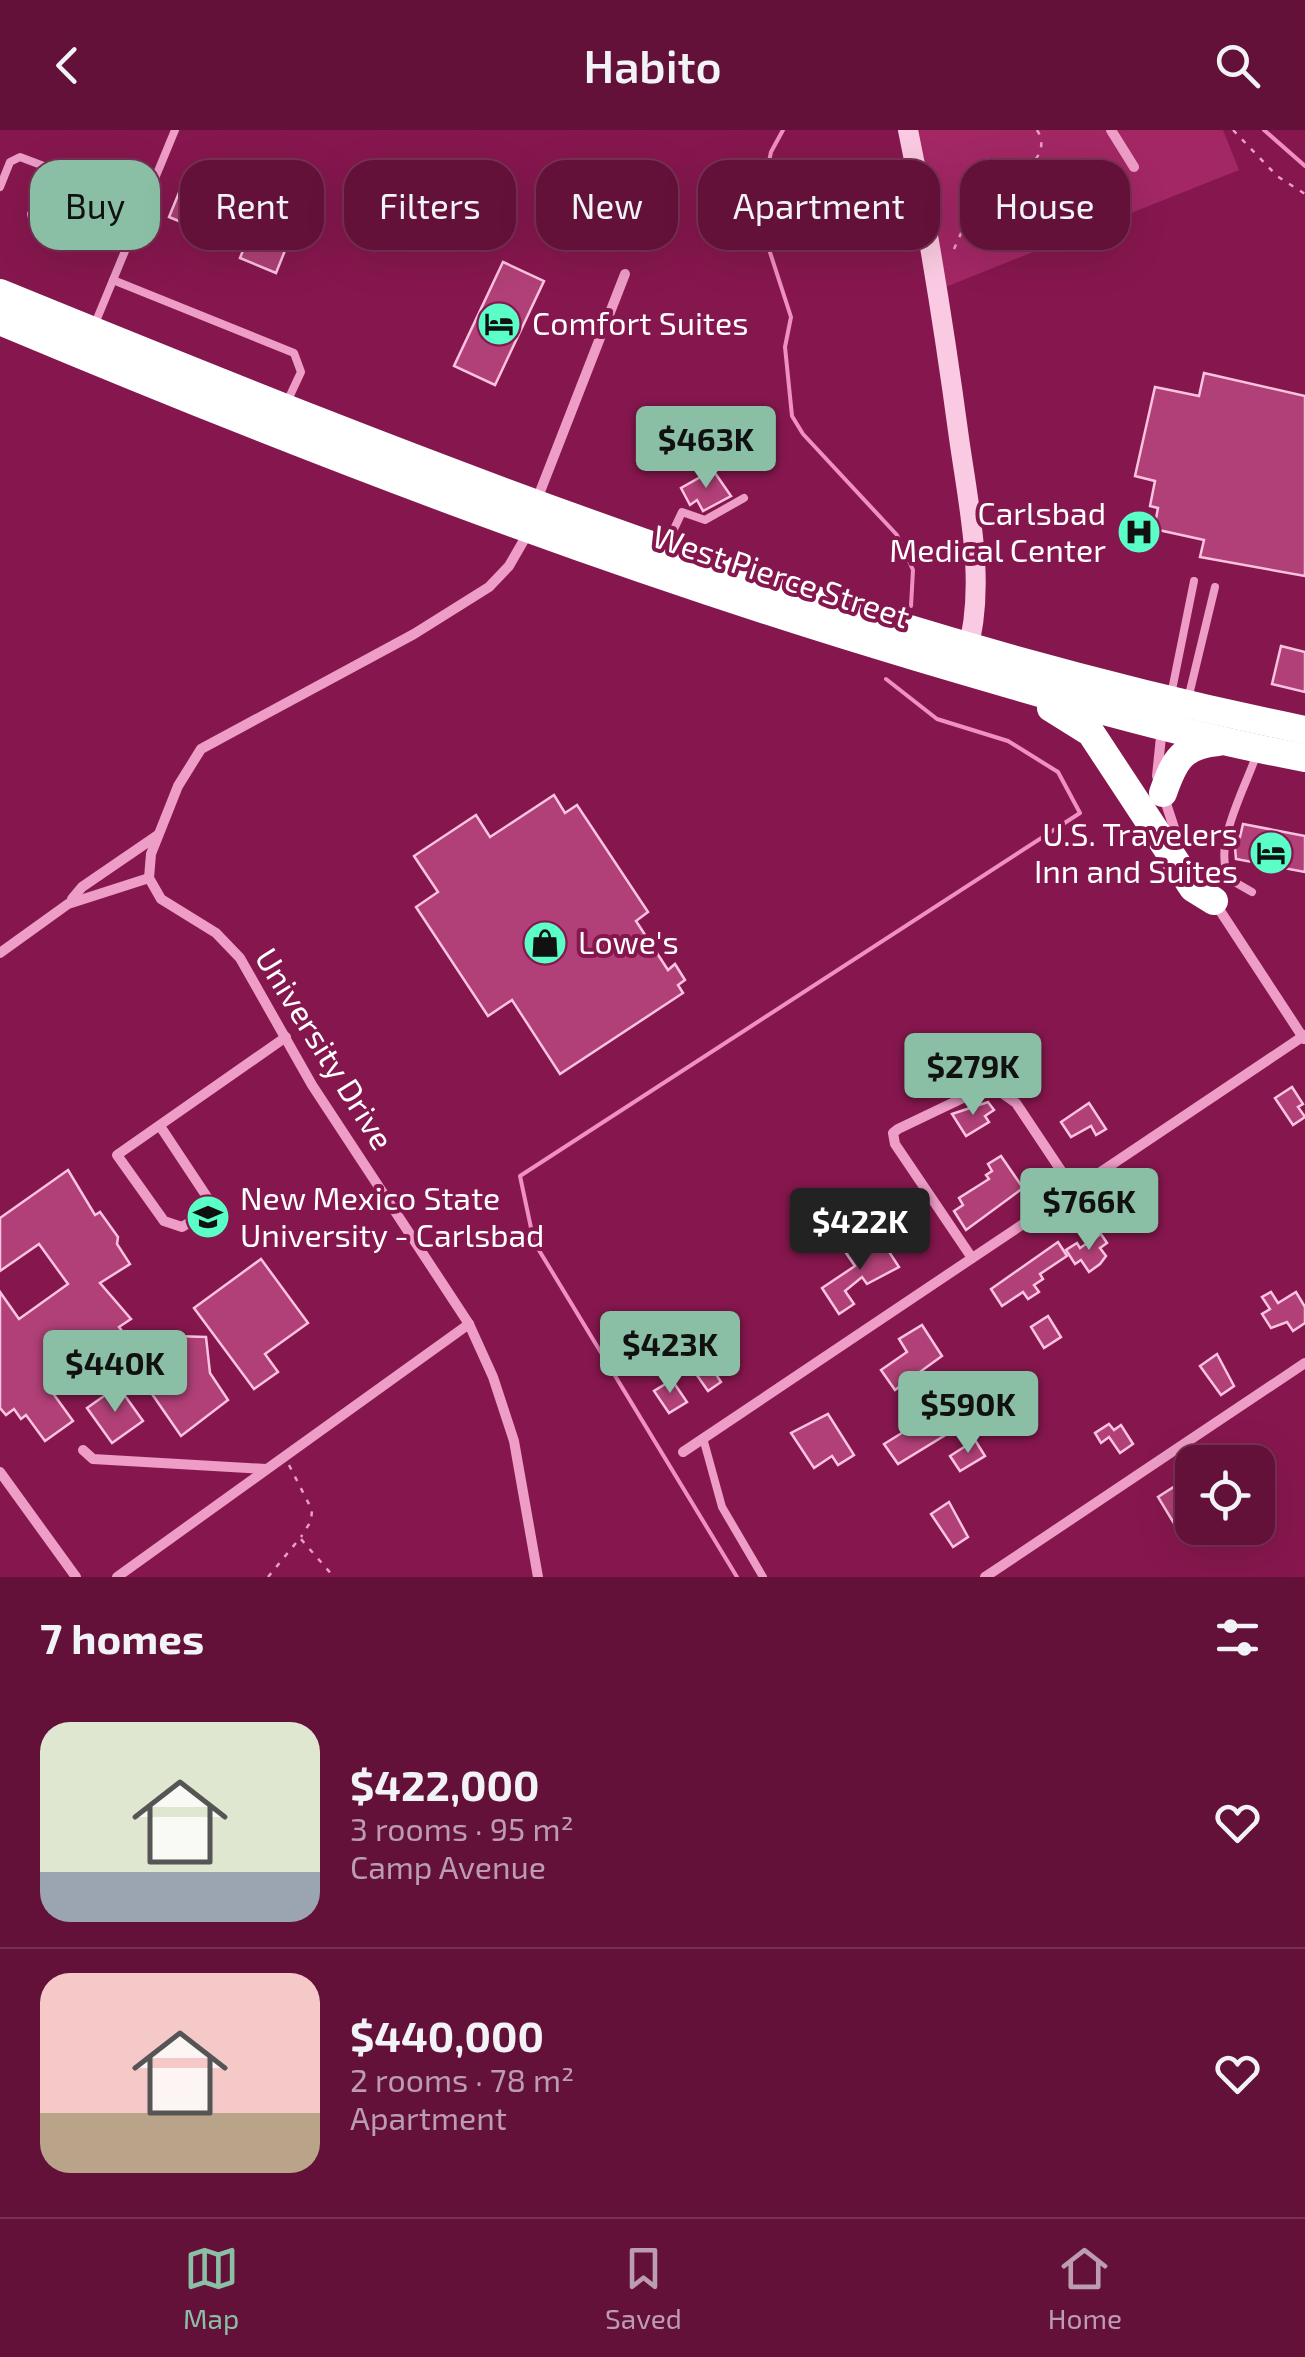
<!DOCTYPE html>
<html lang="en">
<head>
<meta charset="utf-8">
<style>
	body { margin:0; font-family:"Exo 2",sans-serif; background:#6c1f45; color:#f1f3f6; height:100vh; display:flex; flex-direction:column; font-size:38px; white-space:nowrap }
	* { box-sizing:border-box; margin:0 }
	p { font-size:32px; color:#bb9daf }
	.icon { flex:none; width:55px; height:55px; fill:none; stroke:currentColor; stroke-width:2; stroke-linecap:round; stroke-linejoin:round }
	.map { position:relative; height:1447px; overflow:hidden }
	.sheet { display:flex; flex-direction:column; background:#64113a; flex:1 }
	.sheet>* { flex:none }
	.hud { position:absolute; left:30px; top:30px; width:1245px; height:90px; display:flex; gap:20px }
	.fabs { position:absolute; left:1175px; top:1315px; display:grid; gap:20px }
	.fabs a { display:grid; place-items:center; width:100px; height:100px; border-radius:20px; background:#64113a; box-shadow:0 10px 40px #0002,0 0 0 2px #783154; font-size:50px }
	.price { position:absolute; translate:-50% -85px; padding:0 22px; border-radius:10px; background:#8abfa5; color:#111; font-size:32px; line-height:65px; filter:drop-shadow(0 2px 5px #0008) }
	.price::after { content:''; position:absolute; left:50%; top:60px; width:30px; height:22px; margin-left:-15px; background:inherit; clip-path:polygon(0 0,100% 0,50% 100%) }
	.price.current { background:#222; color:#fff }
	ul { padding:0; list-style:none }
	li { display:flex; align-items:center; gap:30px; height:250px; padding:0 40px }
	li+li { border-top:2px solid #783154 }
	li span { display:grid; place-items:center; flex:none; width:280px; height:200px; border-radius:30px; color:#555 }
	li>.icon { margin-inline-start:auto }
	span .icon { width:120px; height:120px; fill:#fffc; stroke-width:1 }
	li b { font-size:42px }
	h2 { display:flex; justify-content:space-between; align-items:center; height:120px; padding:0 40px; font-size:42px }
	.chip { padding:0 35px; border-radius:30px; background:#64113a; box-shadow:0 10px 40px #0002,0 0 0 2px #783154; font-size:35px; line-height:90px }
	.chip.current { background:#8abfa5; color:#111 }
	header { display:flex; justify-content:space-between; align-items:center; height:130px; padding:0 40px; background:#64113a; font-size:45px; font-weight:600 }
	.tabs { display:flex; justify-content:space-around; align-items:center; height:140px; border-top:2px solid #783154; background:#64113a; font-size:28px; color:#bb9daf }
	.tabs a { display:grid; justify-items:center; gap:5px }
	.tabs .current { color:#8abfa5 }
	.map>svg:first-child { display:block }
</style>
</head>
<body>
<header><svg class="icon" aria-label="back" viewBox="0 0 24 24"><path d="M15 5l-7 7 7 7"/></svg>Habito<svg class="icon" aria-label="search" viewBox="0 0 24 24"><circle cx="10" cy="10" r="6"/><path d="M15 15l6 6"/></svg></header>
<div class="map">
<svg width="1305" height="1447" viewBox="0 0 1305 1447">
	<rect width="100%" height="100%" fill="#86174e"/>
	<!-- green -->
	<polygon fill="#a32765" points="908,0 1223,0 1239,40 938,160"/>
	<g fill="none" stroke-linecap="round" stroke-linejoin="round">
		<!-- stream -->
		<g stroke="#f08fc2" stroke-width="4">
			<polyline points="783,0 771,22 763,60 766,110 791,187 785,217 792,286 803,304 897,405 913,440 911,476"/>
			<polyline points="1264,0 1305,36"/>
			<polyline points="737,1447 534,1112 520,1046 1080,683 1058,642 1008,611 937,589 886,549"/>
		</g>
	</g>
	<!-- building -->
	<g fill="#b04077" stroke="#fac3df" stroke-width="2.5">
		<polygon points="185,48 296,93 276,143 240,128 244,118 169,87"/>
		<polygon points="1096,52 1098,69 1065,73 1063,57"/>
		<polygon points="503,132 544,151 495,255 454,236"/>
		<polygon points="1204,243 1305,266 1305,446 1200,427 1204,410 1154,399 1158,378 1150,376 1155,351 1135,346 1155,257 1199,266"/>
		<polygon points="713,340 731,366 703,381 697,370 690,375 681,358"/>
		<polygon points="1281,516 1305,522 1305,562 1272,554"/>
		<polygon points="554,665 565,683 577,675 648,782 636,791 668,840 675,834 685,850 678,855 683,863 560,944 512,870 488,886 416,777 438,762 414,726 476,685 490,707"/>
		<polygon points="1243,694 1305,706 1305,742 1236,729 1234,707 1240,707"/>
		<polygon points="1292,957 1303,974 1298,977 1305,987 1293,995 1275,968"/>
		<polygon points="988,972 994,980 985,986 989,992 966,1006 952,984"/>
		<polygon points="1089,973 1106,999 1096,1005 1091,996 1071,1007 1061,992"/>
		<polygon points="1001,1026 1023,1058 966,1100 954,1081 963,1075 959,1068 989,1049 986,1045 992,1041 988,1034"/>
		<polygon points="68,1040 95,1085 100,1082 118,1107 117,1114 130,1134 100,1153 131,1189 119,1197 126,1206 115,1214 111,1209 93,1221 87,1220 57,1241 60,1246 47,1255 73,1291 45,1311 26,1285 21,1289 14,1279 6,1285 0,1278 0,1162 19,1189 68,1154 39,1114 0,1141 0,1088"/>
		<polygon points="1101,1104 1107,1113 1100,1118 1106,1126 1100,1134 1089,1142 1081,1130 1075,1134 1066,1120 1077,1113 1080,1118"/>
		<polygon points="873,1110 878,1118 884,1114 899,1137 867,1154 862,1147 845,1161 854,1174 839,1184 822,1158 855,1136 846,1123"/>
		<polygon points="1058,1112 1067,1126 1040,1144 1043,1149 1034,1155 1039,1162 1028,1169 1023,1162 1002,1176 991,1159"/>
		<polygon points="261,1129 308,1193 265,1224 278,1242 254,1259 194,1178"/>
		<polygon points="1271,1162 1278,1173 1296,1162 1305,1177 1305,1193 1293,1201 1287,1192 1271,1198 1262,1184 1270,1179 1262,1167"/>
		<polygon points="1048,1186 1061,1207 1044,1218 1031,1197"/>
		<polygon points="922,1195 942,1226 895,1260 881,1240 907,1222 899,1209"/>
		<polygon points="173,1206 206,1207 210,1243 228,1270 181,1306 132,1235"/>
		<polygon points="699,1219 721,1252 708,1261 685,1228"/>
		<polygon points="1217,1224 1234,1256 1221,1265 1200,1236"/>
		<polygon points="672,1250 687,1272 669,1283 654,1261"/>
		<polygon points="118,1256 143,1291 112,1313 87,1278"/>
		<polygon points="947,1275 960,1296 898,1334 884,1314"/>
		<polygon points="828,1284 854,1325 838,1335 832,1326 814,1338 791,1303"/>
		<polygon points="1109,1294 1114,1300 1121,1295 1133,1314 1120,1323 1109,1307 1101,1313 1095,1303"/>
		<polygon points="975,1310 985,1326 960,1341 950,1326"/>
		<polygon points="1180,1353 1192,1367 1192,1390 1178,1400 1158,1367"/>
		<polygon points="949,1372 968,1407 953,1417 931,1384"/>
	</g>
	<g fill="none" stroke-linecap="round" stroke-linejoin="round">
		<!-- path -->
		<g stroke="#ed9dc6" stroke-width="2.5" stroke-dasharray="5 8" stroke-linecap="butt">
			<path d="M 1037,0 C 1050,20 1031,37 1015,49 L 1020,66 L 1070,105 L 1082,97 L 1081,75"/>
			<polyline points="1233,0 1277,46 1305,64"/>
			<polyline points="1001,85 975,68 971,40 981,30 998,29 1015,48"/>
			<polyline points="954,119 962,101 1007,82 1019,68"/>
			<polyline points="289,1335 312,1380 311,1391 301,1407"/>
			<polyline points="268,1447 300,1408 334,1447"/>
		</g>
		<!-- lane -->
		<g stroke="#ed9dc6" stroke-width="8">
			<polyline points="43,55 107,81 94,115 33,92 31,84 50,38"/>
			<polyline points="0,57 10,32 20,27 144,74"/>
			<polyline points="113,150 294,223 301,242 286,274"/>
			<polyline points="94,196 175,0"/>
			<polyline points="667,414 682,382 705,390 744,368"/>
			<polyline points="1171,565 1194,451"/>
			<polyline points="1188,569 1215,457"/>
			<path d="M 1252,762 L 1231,750 C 1209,720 1247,655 1257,623"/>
			<polyline points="703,1308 722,1377 763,1447"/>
		</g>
		<!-- street -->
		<g stroke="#ed9dc6" stroke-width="10">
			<polyline points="1111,0 1134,37"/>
			<polyline points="536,372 625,144"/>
			<polyline points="528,403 509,436 489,457 414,504 201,619 178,656 151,724 149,748 161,769 216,803 240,828 312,955 469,1194 493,1247 514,1311 538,1447"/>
			<polyline points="1162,597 1157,646 1180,716"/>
			<polyline points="72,769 82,757 158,705"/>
			<polyline points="1215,773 1304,909"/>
			<polyline points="0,823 68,774 149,748"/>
			<polyline points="160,996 207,1067 200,1086 182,1097 164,1091 117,1025 286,907"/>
			<polyline points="972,1128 895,1014 893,1003 898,999 967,966 999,961 1016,973 1074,1060"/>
			<polyline points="83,1320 93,1329 266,1339"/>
			<polyline points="683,1322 1305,905"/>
			<polyline points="0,1342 76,1447"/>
			<polyline points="117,1447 469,1194"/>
			<polyline points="985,1447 1305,1233"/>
		</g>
		<!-- secondary -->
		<path stroke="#f9cae1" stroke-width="20" d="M 908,0 C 929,102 945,204 959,308 C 969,379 987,457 966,526"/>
		<!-- highway -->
		<g stroke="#fff" stroke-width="28">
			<path d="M 0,163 C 424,336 854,508 1305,600"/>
			<path d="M 0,191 C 300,317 604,434 917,527 C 1045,565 1173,603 1305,628"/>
			<polyline points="1051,578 1091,603 1193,758 1214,771"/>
			<path d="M 1163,663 C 1174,631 1182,615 1218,612"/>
		</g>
	</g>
	<!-- icons -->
	<defs>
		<symbol id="hotel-disc" viewBox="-11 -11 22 22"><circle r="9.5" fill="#59ffc6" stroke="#86174e"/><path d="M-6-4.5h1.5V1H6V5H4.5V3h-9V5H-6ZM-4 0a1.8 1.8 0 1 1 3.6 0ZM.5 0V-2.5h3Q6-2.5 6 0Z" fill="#111"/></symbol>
		<symbol id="hospital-disc" viewBox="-11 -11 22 22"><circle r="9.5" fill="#59ffc6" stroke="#86174e"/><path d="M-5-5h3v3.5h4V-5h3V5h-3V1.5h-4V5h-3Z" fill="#111"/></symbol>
		<symbol id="shop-disc" viewBox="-11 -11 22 22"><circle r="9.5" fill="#59ffc6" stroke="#86174e"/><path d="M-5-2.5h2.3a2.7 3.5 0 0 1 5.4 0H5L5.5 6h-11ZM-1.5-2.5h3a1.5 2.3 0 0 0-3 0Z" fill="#111"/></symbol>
		<symbol id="university-disc" viewBox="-11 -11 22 22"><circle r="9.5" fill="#59ffc6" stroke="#86174e"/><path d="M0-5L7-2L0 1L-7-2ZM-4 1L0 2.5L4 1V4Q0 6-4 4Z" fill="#111"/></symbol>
	</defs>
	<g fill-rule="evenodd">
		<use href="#hotel-disc" x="474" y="169" width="50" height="50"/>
		<use href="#hospital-disc" x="1114" y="377" width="50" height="50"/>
		<use href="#hotel-disc" x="1246" y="698" width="50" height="50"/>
		<use href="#shop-disc" x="520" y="788" width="50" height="50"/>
		<use href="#university-disc" x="183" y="1062" width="50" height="50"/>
	</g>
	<g text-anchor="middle" stroke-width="8" stroke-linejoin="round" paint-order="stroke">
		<!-- poi labels -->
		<g font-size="32" fill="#fff" stroke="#86174e" text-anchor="start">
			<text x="532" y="205">Comfort Suites</text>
			<text x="1106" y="395" text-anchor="end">Carlsbad<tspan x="1106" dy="37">Medical Center</tspan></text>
			<text x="1238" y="716" text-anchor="end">U.S. Travelers<tspan x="1238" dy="37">Inn and Suites</tspan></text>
			<text x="578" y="824">Lowe's</text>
			<text x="240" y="1080">New Mexico State<tspan x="240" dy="37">University - Carlsbad</tspan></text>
		</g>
		<!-- street labels -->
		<g font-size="32" fill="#fff" stroke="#86174e">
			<text transform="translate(781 447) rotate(18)" y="11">West Pierce Street</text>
			<text transform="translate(324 919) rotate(58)" y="11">University Drive</text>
		</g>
	</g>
</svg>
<div class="fabs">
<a><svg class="icon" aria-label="locate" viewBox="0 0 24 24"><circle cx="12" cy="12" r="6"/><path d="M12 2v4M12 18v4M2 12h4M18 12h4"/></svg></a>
</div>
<b class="price" style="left:706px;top:361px">$463K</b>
<b class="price" style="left:973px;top:988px">$279K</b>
<b class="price" style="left:1089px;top:1123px">$766K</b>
<b class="price current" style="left:860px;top:1143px">$422K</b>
<b class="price" style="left:670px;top:1266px">$423K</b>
<b class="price" style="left:115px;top:1285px">$440K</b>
<b class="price" style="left:968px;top:1326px">$590K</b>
<div class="hud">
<a class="chip current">Buy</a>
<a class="chip">Rent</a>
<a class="chip">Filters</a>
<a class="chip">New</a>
<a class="chip">Apartment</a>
<a class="chip">House</a>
</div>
</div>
<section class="sheet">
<h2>7 homes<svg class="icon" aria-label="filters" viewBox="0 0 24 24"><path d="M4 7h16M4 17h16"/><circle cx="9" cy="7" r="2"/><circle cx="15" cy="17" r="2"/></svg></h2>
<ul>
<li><span style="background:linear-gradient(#dfe7d0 75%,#9aa5b1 0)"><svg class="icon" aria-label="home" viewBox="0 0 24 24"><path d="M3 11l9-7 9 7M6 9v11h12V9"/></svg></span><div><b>$422,000</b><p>3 rooms · 95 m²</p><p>Camp Avenue</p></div><svg class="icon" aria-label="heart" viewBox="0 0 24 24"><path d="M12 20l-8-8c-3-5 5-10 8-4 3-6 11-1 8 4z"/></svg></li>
<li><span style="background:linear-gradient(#f6c9c9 70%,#b9a48a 0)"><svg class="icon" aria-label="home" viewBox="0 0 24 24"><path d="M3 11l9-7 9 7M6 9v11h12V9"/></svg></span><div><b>$440,000</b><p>2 rooms · 78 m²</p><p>Apartment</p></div><svg class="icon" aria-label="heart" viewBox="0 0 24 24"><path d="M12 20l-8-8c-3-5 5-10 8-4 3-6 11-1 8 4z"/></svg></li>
</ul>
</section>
<nav class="tabs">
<a class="current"><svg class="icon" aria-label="map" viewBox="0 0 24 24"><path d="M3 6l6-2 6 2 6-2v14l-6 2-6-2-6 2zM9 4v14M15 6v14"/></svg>Map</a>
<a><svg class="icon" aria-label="saved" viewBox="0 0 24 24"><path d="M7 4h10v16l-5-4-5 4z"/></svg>Saved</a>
<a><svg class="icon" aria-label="home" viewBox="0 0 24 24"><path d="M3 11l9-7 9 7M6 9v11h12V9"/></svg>Home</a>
</nav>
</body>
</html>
